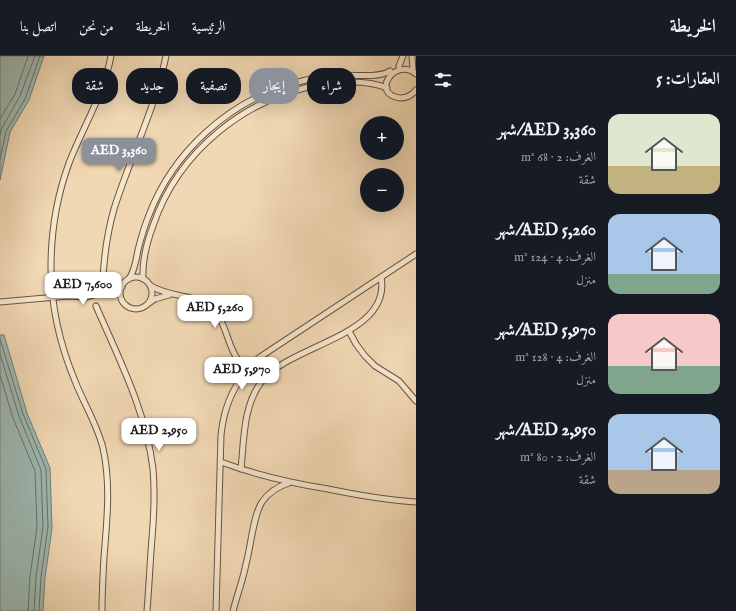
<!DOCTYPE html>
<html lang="ar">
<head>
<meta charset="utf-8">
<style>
	body { margin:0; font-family:"IM FELL English",Amiri,serif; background:#20242c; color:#f1f3f6; direction:rtl; height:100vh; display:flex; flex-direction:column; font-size:15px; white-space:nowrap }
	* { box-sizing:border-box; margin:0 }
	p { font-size:13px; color:#9ea1a6 }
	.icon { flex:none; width:22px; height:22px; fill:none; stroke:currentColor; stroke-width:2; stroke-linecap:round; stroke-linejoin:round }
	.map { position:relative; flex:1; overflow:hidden; direction:ltr }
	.drawer { display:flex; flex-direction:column; background:#171b24; width:320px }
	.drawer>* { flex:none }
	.top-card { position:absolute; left:12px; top:12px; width:344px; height:36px; direction:rtl; display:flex; gap:8px }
	.tools { position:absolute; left:360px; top:60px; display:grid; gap:8px }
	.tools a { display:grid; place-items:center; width:44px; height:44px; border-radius:50%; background:#171b24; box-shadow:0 4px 16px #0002; font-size:20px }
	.price { position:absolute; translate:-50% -34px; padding:0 9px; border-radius:8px; background:#fff; color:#222; font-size:13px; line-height:26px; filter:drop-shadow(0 1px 2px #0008) }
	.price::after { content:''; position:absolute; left:50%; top:24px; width:12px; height:9px; margin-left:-6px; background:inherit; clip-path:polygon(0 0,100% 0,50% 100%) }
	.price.selected { background:#8c9099; color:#fff }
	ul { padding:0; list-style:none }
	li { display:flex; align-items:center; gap:12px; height:100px; padding:0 16px }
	li span { display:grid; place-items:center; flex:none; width:112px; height:80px; border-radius:12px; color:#555 }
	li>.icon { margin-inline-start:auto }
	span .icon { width:48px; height:48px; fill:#fffc; stroke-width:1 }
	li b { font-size:17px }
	h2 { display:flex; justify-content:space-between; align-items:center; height:48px; padding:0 16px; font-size:17px }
	.pill { padding:0 14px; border-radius:16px; background:#171b24; box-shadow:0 4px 16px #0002; font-size:14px; line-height:36px }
	.pill.selected { background:#8c9099; color:#fff }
	header { display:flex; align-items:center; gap:24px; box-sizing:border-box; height:56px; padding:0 20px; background:#171b24; border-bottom:1px solid #363941 }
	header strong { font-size:19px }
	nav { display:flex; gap:22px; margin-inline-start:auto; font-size:14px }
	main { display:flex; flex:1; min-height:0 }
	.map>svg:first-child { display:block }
</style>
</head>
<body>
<header>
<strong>الخريطة</strong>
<nav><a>الرئيسية</a><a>الخريطة</a><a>من نحن</a><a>اتصل بنا</a></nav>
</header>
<main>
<section class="drawer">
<h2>العقارات: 5<svg class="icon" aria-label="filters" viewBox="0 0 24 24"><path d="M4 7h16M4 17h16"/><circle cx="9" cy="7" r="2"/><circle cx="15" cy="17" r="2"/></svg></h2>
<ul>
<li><span style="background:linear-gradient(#dfe7d0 65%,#c2b280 0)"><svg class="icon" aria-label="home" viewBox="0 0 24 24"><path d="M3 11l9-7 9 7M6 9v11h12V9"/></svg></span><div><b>AED 3,360/شهر</b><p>الغرف: 2 · 68 m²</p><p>شقة</p></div></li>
<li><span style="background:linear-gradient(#a9c7e8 75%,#7fa58c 0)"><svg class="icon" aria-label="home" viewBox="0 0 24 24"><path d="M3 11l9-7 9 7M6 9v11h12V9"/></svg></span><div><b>AED 5,260/شهر</b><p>الغرف: 4 · 124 m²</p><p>منزل</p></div></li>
<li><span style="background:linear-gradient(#f6c9c9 65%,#7fa58c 0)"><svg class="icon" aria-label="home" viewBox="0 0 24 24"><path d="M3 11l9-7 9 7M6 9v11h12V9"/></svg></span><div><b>AED 5,970/شهر</b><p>الغرف: 4 · 128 m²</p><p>منزل</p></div></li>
<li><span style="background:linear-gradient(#a9c7e8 70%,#b9a48a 0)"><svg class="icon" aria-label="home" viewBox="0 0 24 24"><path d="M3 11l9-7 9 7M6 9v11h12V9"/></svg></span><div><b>AED 2,950/شهر</b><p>الغرف: 2 · 80 m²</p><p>شقة</p></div></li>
</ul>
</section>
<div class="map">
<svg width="416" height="555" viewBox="0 0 416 555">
	<rect width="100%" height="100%" fill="#f1d8b4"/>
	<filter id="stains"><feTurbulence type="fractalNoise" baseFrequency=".005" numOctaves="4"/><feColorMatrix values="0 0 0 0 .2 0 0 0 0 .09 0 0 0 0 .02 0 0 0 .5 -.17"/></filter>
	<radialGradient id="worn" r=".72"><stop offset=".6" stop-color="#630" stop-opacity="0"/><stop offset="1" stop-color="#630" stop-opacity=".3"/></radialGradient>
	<!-- water -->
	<g fill="#9cb9b3" stroke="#757f74">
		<polygon points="0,0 44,0 29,44 10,76 0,124"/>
		<polygon points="0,279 4,279 27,357 50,412 52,472 45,522 43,555 0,555"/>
	</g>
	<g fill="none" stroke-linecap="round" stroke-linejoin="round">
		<!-- shore -->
		<g stroke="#6c7164" stroke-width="1">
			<polyline points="0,63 15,38 28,0"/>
			<polyline points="0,78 2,72 20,40 35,0"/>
			<polyline points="0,103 6,75 25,43 40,0"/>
			<polyline points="0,283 23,358 46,413 48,471 41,521 39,555"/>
			<polyline points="0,298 19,360 41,414 43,471 36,521 34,555"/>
			<polyline points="0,319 13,362 35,415 37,471 30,520 28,555"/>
		</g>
		<defs>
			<g id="minor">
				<polyline points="412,0 413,14"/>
				<polyline points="399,10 403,0"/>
				<path d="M 416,18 C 396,0 369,38 400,42 C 407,42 412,39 416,34"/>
				<circle cx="136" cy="237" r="16"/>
				<path d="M 129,223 C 135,214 136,204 138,194 C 141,182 144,171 149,159 C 173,96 229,45 294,27 C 306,24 318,21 330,19 C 346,18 378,23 390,15"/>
				<path d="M 143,223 C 142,205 147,186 153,170 C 178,95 247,40 324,28 C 345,25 368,24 387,32"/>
				<path d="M 151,230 C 169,241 192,238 209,250 C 225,262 226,283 235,299 C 238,305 243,309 248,313"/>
				<path d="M 102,238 C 103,209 106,181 114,153 C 130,102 155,53 166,0"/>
				<polyline points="69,240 82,236 96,238"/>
				<polyline points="0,246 68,240 86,241 97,238 108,238 122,231"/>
				<polyline points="149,247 155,243 169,239"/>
				<path d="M 96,250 C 119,303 146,355 153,413 C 155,436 154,459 152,482 C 150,507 149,531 147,555"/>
				<polyline points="349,275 356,288 365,300 375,310 399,325 416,345"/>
				<path d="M 221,406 C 256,419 291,427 328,433 C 357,439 386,444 416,446"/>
				<path d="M 241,413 C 244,384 243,349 262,325 C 291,288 392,280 381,221"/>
				<path d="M 102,555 C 102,537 103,519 104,501 C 107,464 111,428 103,392 C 97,368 84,348 75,325 C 60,289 51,250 51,211 C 51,176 57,140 69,107 C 83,71 104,38 111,0"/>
				<path d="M 216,555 L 221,379 C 224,348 236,322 260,301 L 416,198"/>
				<path d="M 233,555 C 237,539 243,524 246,508 C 251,490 253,460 262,446 C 269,436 279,430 289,427"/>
			</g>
		</defs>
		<!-- minor casing -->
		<use href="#minor" stroke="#68553e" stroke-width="7"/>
		<!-- minor -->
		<use href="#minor" stroke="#f6e6ce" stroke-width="5"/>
	</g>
	<rect width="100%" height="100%" filter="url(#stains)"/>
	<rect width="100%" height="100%" fill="url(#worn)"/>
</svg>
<div class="tools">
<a>+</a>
<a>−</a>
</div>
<b class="price selected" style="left:119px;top:116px">AED 3,360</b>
<b class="price" style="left:83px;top:250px">AED 7,600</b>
<b class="price" style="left:215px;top:273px">AED 5,260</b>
<b class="price" style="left:242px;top:335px">AED 5,970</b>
<b class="price" style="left:159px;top:396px">AED 2,950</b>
<div class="top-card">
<a class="pill">شراء</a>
<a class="pill selected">إيجار</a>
<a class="pill">تصفية</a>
<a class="pill">جديد</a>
<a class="pill">شقة</a>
</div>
</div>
</main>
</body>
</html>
